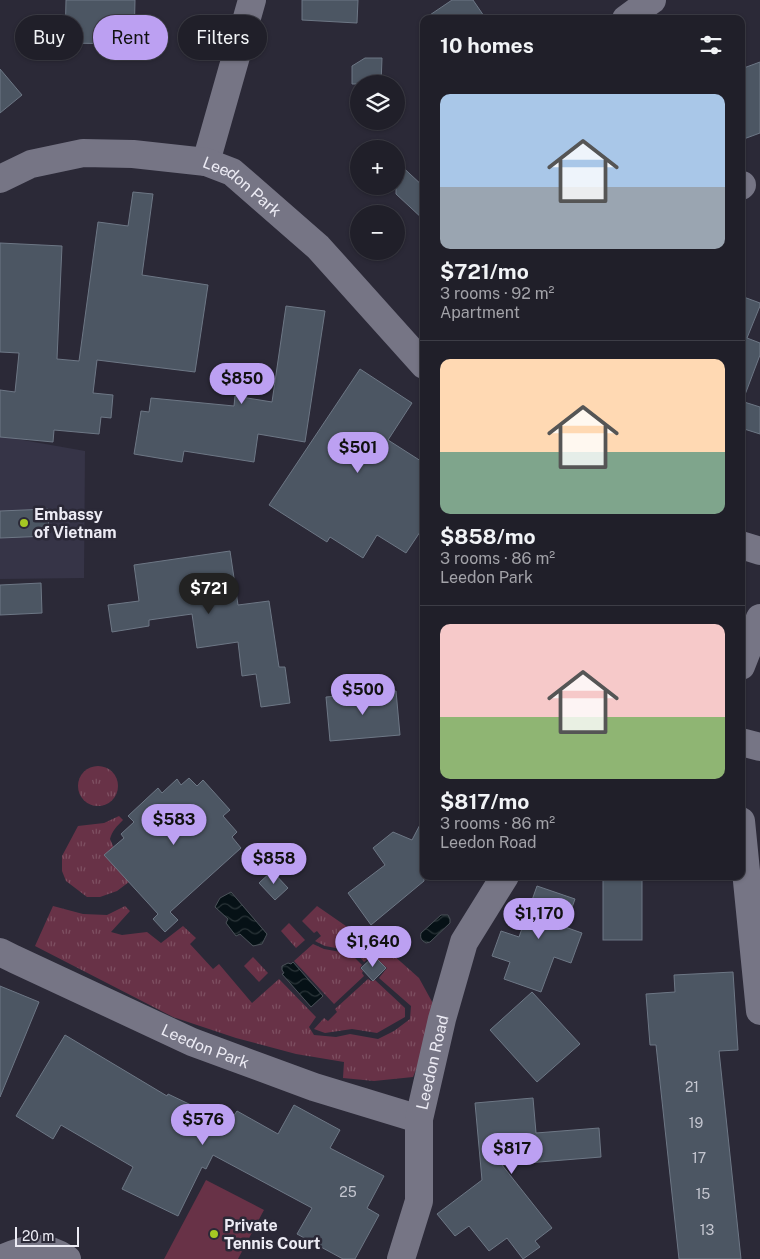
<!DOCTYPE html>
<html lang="en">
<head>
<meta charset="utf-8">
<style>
	body { margin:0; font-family:"Public Sans",sans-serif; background:#282731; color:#f1f3f6; height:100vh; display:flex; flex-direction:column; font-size:19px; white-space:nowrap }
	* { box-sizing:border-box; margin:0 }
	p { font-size:16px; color:#a2a2a8 }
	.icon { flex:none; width:28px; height:28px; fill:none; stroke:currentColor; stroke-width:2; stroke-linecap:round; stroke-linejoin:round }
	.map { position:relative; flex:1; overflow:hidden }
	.side { position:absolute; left:420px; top:15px; width:325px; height:865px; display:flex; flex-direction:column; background:#201f29; border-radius:10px; box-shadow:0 1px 4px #0004,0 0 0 1px #3d3d46 }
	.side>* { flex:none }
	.top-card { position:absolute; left:15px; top:15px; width:330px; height:45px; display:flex; gap:10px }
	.fabs { position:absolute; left:350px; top:75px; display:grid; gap:10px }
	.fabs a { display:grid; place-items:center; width:55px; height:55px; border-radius:50%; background:#201f29; box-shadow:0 1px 4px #0004,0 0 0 1px #3d3d46; font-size:25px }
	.scale { position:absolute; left:15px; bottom:12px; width:64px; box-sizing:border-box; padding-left:5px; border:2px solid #ecebf4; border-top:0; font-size:14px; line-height:18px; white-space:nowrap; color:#ecebf4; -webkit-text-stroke:4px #2b2937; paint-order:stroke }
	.price { position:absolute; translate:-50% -42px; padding:0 11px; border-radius:18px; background:#bca0f2; color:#111; font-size:16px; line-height:32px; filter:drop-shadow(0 1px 2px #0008) }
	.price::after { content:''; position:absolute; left:50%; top:30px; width:15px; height:11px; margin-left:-8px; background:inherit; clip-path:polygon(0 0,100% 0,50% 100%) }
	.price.selected { background:#222; color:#fff }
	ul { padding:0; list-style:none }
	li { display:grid; align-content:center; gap:10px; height:265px; padding:0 20px }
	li+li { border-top:1px solid #3d3d46 }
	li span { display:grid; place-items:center; height:155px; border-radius:10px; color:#555 }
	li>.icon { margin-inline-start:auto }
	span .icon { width:90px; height:90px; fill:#fffc; stroke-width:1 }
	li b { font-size:21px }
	h2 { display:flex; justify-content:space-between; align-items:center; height:60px; padding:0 20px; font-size:21px }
	.tag { padding:0 18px; border-radius:22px; background:#201f29; box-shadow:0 1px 4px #0004,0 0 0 1px #3d3d46; font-size:18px; line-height:45px }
	.tag.selected { background:#bca0f2; color:#111 }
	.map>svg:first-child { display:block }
</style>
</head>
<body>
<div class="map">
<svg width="760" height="1259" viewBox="0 0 760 1259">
	<defs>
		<pattern id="grass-tufts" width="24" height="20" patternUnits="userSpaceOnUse" patternTransform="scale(1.25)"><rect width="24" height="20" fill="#683247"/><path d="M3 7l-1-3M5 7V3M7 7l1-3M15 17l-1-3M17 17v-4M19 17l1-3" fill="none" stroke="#7e5062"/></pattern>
		<pattern id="water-waves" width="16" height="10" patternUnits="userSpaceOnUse" patternTransform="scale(1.25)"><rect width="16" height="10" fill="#061116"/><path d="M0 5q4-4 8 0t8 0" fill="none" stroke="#2a3438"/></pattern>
	</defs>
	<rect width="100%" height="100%" fill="#2b2937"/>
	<!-- built -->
	<polygon fill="#363447" points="0,436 85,451 84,578 0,579"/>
	<!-- grass -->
	<g fill="url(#grass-tufts)">
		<circle cx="98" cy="786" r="20"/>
		<path d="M 119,816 L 123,820 C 117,826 112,831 110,839 L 129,882 L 117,891 L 100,897 L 87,897 L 66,881 L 62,871 L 62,856 L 78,826 L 104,823 Z"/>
		<polygon points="53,906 83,914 107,915 125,906 130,911 111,932 122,935 147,932 161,943 183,926 196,938 190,944 213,969 219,964 252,1003 279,979 316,1017 309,1027 314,1035 336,1037 350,1034 378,1039 394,1031 410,1019 411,1006 379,978 387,968 373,955 364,962 357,954 347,950 325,946 315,941 321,936 317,931 314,933 302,921 317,906 356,933 392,954 419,978 436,1009 422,1056 413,1077 374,1081 343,1078 344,1062 296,1054 236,1038 173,1017 35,946"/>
		<polygon points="289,923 305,940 296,948 281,931"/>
		<polygon points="313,944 324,949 346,953 354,957 362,965 360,968 363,971 362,973 364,976 334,1004 294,961"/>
		<polygon points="253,957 268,973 259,982 244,966"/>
		<polygon points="368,979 371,981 375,980 405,1008 405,1017 377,1033 352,1029 325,1033 314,1029 324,1018 328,1021 337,1012 335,1009"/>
	</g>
	<!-- pitch -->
	<polygon fill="#683247" points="206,1180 264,1210 238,1259 164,1259"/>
	<!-- water -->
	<g fill="url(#water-waves)" stroke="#4b5259">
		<polygon points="231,892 267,934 262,944 253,946 240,934 236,936 226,923 228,919 215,907 220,898"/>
		<path d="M 441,915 L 448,915 L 450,919 L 450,923 L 430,942 L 426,943 C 421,940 420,938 421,933 Z"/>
		<polygon points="293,962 323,996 311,1007 282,974 284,973 282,970 282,966 288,963 291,964"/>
	</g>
	<!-- building -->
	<g fill="#4c5663" stroke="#6d7785">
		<polygon points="66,0 135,0 134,44 65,43"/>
		<polygon points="302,0 358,0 357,23 302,20"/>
		<polygon points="452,0 473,0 486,19 424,19"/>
		<polygon points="365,58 382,58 381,84 352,84 352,66"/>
		<polygon points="760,62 760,133 741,140 741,69"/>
		<polygon points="0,69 22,95 0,113"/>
		<polygon points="396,161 424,187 424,220 396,194"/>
		<polygon points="133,192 153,194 142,275 208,285 195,372 97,360 93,393 113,395 111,418 101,417 99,434 54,430 53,442 0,437 0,390 15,392 19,353 0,352 0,243 62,246 57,359 79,361 98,222 128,226"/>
		<polygon points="741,296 760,303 760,306 747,338 760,343 760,355 743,400 741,400"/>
		<polygon points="286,306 325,311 305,442 258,434 254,462 184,451 182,462 134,454 141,411 149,412 151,398 234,406 235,396 272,402"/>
		<polygon points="360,369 412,403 388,440 424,463 424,526 406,553 377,535 363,558 330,537 327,542 269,505"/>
		<polygon points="741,401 760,407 760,434 741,428"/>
		<polygon points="48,509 49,536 0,538 0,511"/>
		<polygon points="230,551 238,605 269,601 279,667 285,667 290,703 261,707 256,674 242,676 238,642 197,648 192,614 149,620 149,626 112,632 108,605 139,601 134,565"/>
		<polygon points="41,583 42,613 0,615 0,585"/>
		<polygon points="396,691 400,735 330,741 326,697"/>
		<polygon points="189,778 197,786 203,780 230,810 223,816 237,832 232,837 241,848 170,912 178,920 165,932 153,919 158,914 104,855 124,838 121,834 134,822 128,816 158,788 162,793 177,779 181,785"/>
		<polygon points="424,817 424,881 371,925 348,893 385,865 373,848 393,832 412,840"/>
		<polygon points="272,871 288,888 275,900 259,883"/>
		<rect x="603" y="876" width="39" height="64"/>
		<polygon points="537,886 575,899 565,927 582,933 571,963 554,957 541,992 504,979 510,962 492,956 501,931 519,937"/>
		<polygon points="374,956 386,968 373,981 361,968"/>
		<polygon points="733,972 738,1050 719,1051 741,1259 679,1259 656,1045 650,1045 646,994 675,992 674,975"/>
		<polygon points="0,986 39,1002 0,1097"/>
		<polygon points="532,992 580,1044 537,1082 490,1030"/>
		<polygon points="65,1035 167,1096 168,1094 229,1123 237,1111 278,1134 294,1105 340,1130 330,1148 384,1176 367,1208 379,1215 355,1259 343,1259 297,1234 312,1208 213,1155 206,1169 202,1167 178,1216 122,1189 133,1167 61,1125 53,1139 16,1116"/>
		<polygon points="533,1098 536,1133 599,1128 601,1157 502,1165 552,1228 535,1241 540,1247 523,1259 507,1238 489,1251 469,1226 455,1236 437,1214 482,1180 475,1103"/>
	</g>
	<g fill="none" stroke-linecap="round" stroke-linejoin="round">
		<!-- minor -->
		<g stroke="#767585" stroke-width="28">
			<polyline points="626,19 652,0"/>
			<polyline points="206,162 252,0"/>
			<path id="s1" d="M 0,179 L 31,164 L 83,153 L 133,154 L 206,162 L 232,172 L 318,247 L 424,365"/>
			<polyline points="741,186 742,185"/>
			<polyline points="741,545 760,551"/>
			<polyline points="741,666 760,618"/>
			<polyline points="741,742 760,747"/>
			<polyline points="741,821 760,1011"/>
			<path id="s2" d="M 0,952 L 14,959 L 192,1042 L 314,1087 L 419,1119"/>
			<path d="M 1,1259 C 26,1248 42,1243 67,1259"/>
			<path id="s3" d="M 401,1259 L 419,1201 L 419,1119 L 442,1019 L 464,942 L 505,876"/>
		</g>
	</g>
	<!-- markers -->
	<g fill="#a5c823" stroke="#2b2937" stroke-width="2">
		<circle cx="24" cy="523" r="5"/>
		<circle cx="214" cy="1234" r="5"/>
	</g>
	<g text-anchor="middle" stroke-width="5" stroke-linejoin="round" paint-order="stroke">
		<!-- number labels -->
		<g font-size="14" fill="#c4c6d0">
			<text x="692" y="1092">21</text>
			<text x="696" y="1128">19</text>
			<text x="699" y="1163">17</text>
			<text x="348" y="1197">25</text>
			<text x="703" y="1199">15</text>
			<text x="707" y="1235">13</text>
		</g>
		<!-- street labels -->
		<g font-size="16" fill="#ecebf4" stroke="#2b2937">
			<text dy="6" stroke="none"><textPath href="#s1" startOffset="255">Leedon Park</textPath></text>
			<text dy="6" stroke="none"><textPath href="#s2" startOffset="226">Leedon Park</textPath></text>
			<text dy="6" stroke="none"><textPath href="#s3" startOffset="201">Leedon Road</textPath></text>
		</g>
		<!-- poi labels -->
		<g font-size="16" font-weight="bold" fill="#ecebf4" stroke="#2b2937" text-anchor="start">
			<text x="34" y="520">Embassy<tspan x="34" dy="18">of Vietnam</tspan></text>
			<text x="224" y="1231">Private<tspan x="224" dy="18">Tennis Court</tspan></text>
		</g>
	</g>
</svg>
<div class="fabs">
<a><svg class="icon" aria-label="layers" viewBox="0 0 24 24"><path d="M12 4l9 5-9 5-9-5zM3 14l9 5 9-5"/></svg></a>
<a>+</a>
<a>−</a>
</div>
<div class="scale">20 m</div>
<b class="price" style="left:242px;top:405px">$850</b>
<b class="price" style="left:358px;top:474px">$501</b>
<b class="price selected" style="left:209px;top:615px">$721</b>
<b class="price" style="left:363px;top:716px">$500</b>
<b class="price" style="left:174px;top:846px">$583</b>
<b class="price" style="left:274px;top:885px">$858</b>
<b class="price" style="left:539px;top:940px">$1,170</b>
<b class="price" style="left:373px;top:968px">$1,640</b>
<b class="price" style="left:203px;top:1146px">$576</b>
<b class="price" style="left:512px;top:1175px">$817</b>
<div class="top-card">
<a class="tag">Buy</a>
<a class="tag selected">Rent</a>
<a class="tag">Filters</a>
</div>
<section class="side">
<h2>10 homes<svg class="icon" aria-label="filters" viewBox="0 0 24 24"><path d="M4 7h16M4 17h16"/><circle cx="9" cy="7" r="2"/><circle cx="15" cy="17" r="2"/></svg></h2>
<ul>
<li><span style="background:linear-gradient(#a9c7e8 60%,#9aa5b1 0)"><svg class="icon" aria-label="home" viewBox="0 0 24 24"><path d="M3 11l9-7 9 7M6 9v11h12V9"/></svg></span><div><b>$721/mo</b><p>3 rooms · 92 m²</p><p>Apartment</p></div></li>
<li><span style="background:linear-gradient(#ffd9b3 60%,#7fa58c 0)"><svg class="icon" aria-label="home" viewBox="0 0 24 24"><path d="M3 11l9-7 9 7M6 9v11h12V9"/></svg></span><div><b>$858/mo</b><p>3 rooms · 86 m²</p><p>Leedon Park</p></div></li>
<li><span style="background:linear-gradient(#f6c9c9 60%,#8fb573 0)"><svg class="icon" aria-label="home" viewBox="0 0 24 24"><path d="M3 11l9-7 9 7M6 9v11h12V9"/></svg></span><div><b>$817/mo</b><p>3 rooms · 86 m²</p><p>Leedon Road</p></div></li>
</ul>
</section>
</div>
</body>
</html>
